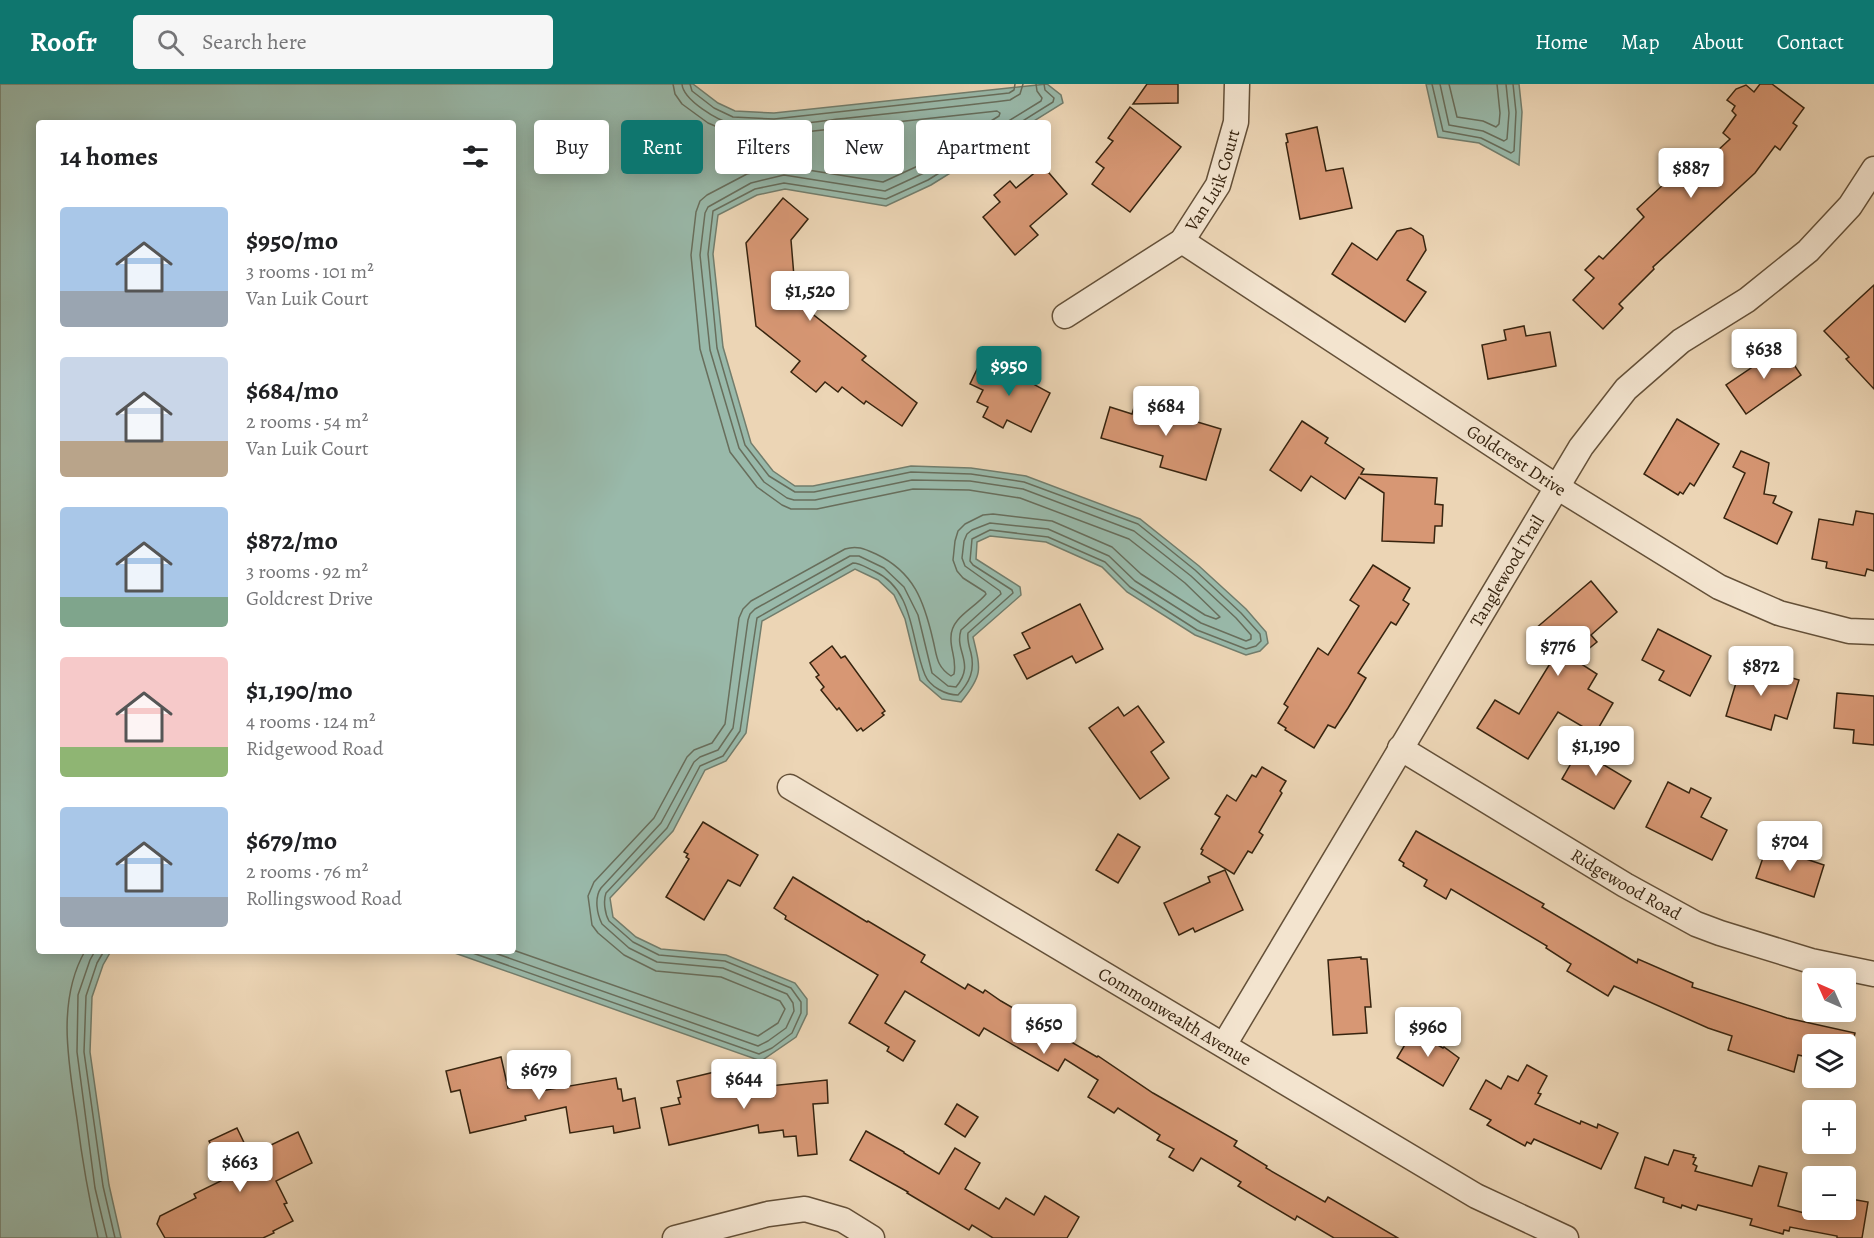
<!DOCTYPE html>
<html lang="en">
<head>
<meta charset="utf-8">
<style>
	body { margin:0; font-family:Alegreya,serif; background:#f6f6f6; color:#202124; height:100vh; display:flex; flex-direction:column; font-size:22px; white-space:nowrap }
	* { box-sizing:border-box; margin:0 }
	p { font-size:20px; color:#757577 }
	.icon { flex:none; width:33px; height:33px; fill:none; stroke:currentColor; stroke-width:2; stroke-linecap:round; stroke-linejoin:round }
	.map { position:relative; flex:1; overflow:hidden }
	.details { position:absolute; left:36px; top:36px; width:480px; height:834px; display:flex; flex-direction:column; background:#fff; border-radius:6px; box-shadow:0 3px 15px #0003 }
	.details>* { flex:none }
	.guide { position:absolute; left:534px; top:36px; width:570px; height:54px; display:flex; gap:12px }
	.needle { width:39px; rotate:315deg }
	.buttons { position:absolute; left:1802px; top:884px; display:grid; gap:12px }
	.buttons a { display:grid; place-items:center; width:54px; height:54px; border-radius:6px; background:#fff; box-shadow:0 3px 15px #0003; font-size:30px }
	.price { position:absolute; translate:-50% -51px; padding:0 14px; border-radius:6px; background:#fff; color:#222; font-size:20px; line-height:39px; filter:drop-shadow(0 2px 3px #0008) }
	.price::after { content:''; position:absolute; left:50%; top:36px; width:18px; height:14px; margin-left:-9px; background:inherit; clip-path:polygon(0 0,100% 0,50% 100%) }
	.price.on { background:#0f766e; color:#fff }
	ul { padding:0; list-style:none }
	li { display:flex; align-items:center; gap:18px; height:150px; padding:0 24px }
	li span { display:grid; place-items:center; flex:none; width:168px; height:120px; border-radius:6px; color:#555 }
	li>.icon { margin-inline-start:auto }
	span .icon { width:72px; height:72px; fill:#fffc; stroke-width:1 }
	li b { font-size:26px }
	h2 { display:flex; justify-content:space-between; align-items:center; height:72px; padding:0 24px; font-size:26px }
	.pill { padding:0 21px; border-radius:6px; background:#fff; box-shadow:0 3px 15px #0003; font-size:21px; line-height:54px }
	.pill.on { background:#0f766e; color:#fff }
	header { display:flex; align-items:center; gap:36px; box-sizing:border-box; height:84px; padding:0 30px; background:#0f766e; color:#fff }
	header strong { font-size:28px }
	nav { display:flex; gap:33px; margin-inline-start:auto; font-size:21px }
	.search { width:420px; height:54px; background:#f6f6f6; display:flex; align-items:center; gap:15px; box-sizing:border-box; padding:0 21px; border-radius:6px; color:#757577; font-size:22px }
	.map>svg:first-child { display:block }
</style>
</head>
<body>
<header>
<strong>Roofr</strong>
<div class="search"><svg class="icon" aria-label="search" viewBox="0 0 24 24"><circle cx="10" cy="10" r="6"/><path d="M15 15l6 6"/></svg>Search here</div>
<nav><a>Home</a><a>Map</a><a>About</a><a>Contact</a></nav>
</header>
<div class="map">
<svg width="1874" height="1154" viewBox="0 0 1874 1154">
	<rect width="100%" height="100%" fill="#ecd5b5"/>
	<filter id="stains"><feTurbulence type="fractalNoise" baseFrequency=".00333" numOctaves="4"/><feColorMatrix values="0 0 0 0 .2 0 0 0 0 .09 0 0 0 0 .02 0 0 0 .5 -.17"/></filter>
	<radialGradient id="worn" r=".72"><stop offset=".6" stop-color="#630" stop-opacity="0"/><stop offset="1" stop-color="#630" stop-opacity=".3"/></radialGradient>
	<!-- water -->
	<g fill="#99b9aa" stroke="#727d6c" stroke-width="1.5">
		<path d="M 0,0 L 693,0 L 718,19 L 735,27 L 774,29 L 1047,0 L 1061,11 L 1063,19 L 931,101 L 886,122 L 785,105 L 757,111 L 718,131 L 713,170 L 723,263 L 751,359 L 773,387 L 795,402 L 813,402 L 911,382 L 971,384 L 1026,392 L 1140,435 L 1199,482 L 1246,525 L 1266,548 L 1268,559 L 1260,567 L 1246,571 L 1195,551 L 1127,508 L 1102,483 L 1046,458 L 990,452 L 977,458 L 976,475 L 1020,503 L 1021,511 L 973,553 C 981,586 983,591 961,618 L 942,615 L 920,596 L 905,535 L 894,511 L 878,496 L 855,485 L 762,537 L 746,649 L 726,677 L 705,686 L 673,747 L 610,814 L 613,833 L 636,853 L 661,865 L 726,871 L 795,899 L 807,915 L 807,930 L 796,953 L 761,977 L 449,867 L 513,867 L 513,39 L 39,39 L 39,867 L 111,867 L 103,881 L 92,913 L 90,968 L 109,1101 L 121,1154 L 0,1154 Z"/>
		<polygon points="1426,0 1519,0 1522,28 1519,81 1479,59 1438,53"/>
	</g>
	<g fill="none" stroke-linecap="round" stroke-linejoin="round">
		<!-- shore -->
		<g stroke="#686e5c" stroke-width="1.5">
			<path d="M 682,0 C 683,16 718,37 733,40 C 765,46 806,39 838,35 C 895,29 953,23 1010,16 L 1020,10 L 1023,0"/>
			<polyline points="690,0 692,7 714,24 733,33 774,35 1009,9 1014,6 1015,0"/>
			<polyline points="1432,0 1443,47 1481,54 1511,69 1514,67 1516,28 1513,0"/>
			<polyline points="1440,0 1449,41 1483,47 1504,57 1507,55 1509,29 1506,0"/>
			<polyline points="1449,0 1457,33 1483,37 1496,43 1499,40 1500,29 1497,0"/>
			<path d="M 513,866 L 758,952 L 778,939 L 785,925 L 780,917 L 721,893 L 656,887 L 624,871 L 598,849 L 592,841 L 588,812 L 594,798 L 654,734 L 687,673 L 694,666 L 712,659 L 725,640 L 739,534 L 743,525 L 751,517 L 845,465 C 857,461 865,465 876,470 C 914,488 924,517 933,556 C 937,572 936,582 951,592 L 954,590 C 957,575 950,566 951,553 C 951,533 975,524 986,510 L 985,508 L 963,494 L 957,487 L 953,476 L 955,457 L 958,447 L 965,440 L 983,431 L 993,430 L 1052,437 L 1112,463 L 1141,490 L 1205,531 L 1216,535 L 1220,533 L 1185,499 L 1129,455 L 1020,414 L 969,406 L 913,405 L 817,425 L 791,425 L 782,421 L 757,403 L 730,368 L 700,265 L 691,171 L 696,128 L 700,117 L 707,111 L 747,90 L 783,82 L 883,98 L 920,81 L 999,32 L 1000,29 L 997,27 L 777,51 L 734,50 L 708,39 L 682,20 L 675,10 L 673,0"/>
			<path d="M 85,867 C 56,918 69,981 77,1035 C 82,1075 89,1115 98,1154"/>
			<polyline points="95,867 90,876 78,911 77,968 95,1104 107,1154"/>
			<polyline points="104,867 97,879 86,912 84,968 103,1102 115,1154"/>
			<path d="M 467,867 L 759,970 L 772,964 L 792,949 L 801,929 L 801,918 L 791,904 L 725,877 L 659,871 L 633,858 L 609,837 C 605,830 603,817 606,809 L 667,744 L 700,682 L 723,672 L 740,647 L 757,534 L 853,479 C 860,479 867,484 874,487 C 915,506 910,555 925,591 C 930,603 946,611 958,611 C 970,598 975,586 971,569 C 969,562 967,556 968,549 L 1013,509 L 1012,506 L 973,481 L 970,477 L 972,455 L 990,446 L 1048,453 L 1105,478 L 1130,503 L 1197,546 L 1246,565 L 1256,562 L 1261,557 L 1260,550 L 1241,529 L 1195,486 L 1138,440 L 1024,398 L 971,390 L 911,388 L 814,408 L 795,408 L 769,392 L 745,361 L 717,264 L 708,170 L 713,127 L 755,105 L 784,99 L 886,115 L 928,96 L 1053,18 L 1054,14 L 1045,6 L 1044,0"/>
			<path d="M 489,867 L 758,962 L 768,957 L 786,944 L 794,927 L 793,919 L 787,910 L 723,884 L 657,878 L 629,864 L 602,840 C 597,830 594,814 601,804 L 661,739 L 694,678 L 700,673 L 718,666 L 733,644 L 748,536 L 750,530 L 755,525 L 850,472 L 859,472 L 884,484 L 904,503 L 918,531 L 932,589 L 948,602 L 956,603 C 976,579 954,568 961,546 L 1001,510 L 1000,507 L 965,482 L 962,474 L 964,457 L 967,450 L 972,446 L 990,439 L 1048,445 L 1109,472 L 1135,497 L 1201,539 L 1246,557 L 1251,555 L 1251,551 L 1236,534 L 1191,492 L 1134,447 L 1023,405 L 970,397 L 912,396 L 815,416 L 794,416 L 787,414 L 764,398 L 739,364 L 710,266 L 700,171 L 705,129 L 708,123 L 751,99 L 784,91 L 885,107 L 924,89 L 1041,17 L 1042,14 L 1037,7 L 1036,0"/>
		</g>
	</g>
	<!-- building -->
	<g fill="#d79774" stroke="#37240f" stroke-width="1.5">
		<polygon points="1147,0 1178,0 1178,19 1133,20"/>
		<polygon points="1760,0 1772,0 1804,24 1793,39 1797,42 1780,66 1775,62 1755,89 1653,183 1654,185 1619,220 1623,224 1603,245 1573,216 1594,194 1585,186 1599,172 1603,175 1644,133 1637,125 1677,88 1685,97 1730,55 1723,49 1736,31 1732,27 1735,22 1727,16 1736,5 1746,1 1754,8"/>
		<polygon points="1130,23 1181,63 1130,128 1092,100 1104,84 1096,78 1113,57 1108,54"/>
		<polygon points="1317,43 1326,87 1343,84 1352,124 1300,135 1286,59 1288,58 1286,50"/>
		<polygon points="1043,82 1067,110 1030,142 1038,151 1015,171 983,133 1000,118 994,111 1010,97 1016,104"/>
		<polygon points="783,114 808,135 791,156 796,217 866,272 862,276 917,319 902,342 866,317 864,320 842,303 838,308 825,298 816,308 791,288 800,277 756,242 746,159"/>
		<polygon points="1411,144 1423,152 1426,166 1407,196 1426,208 1405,238 1332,190 1352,159 1377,176 1397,147"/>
		<polygon points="1874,201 1874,305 1846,275 1849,273 1824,247"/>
		<polygon points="1524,242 1526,252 1550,248 1556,282 1488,295 1482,261 1506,256 1504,246"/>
		<polygon points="1782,263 1801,291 1746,330 1726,301"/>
		<polygon points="981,277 994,283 996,280 1050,309 1031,348 1007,336 1003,344 983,333 988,323 977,318 983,306 970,300"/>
		<polygon points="1164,315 1188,322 1184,334 1221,345 1206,396 1160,383 1163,372 1101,354 1110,323 1132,330 1135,320 1160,328"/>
		<polygon points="1677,335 1719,360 1694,402 1690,399 1683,410 1680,408 1678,411 1644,390"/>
		<polygon points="1302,337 1328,354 1325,359 1364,385 1361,390 1437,394 1435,420 1443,421 1442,442 1435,442 1434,459 1382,457 1384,409 1359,393 1345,415 1311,392 1301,407 1270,386"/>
		<polygon points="1741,367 1769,379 1764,410 1776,412 1773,419 1792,428 1777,460 1724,434 1745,389 1733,383"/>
		<polygon points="1856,427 1874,430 1874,487 1867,485 1865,492 1826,484 1827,478 1812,475 1819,435 1853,441"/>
		<polygon points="1373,481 1410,504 1403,516 1409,520 1396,541 1391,538 1358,589 1366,594 1348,624 1335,644 1328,641 1314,664 1285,646 1286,644 1278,639 1288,623 1284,620 1318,564 1328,571 1359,522 1350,516"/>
		<polygon points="1591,497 1617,528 1591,551 1597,558 1575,576 1597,590 1588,605 1613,619 1595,650 1558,628 1528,675 1477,644 1495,616 1519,630 1551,578 1528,551"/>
		<polygon points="1080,520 1103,565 1076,579 1072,572 1027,595 1014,571 1030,564 1022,549"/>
		<polygon points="1658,545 1711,572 1690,612 1659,596 1664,587 1642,576"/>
		<polygon points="832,562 841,574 845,572 885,627 882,629 884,631 863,647 861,644 857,647 839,624 837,626 821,606 824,603 816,593 819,591 810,579"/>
		<polygon points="1742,579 1799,596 1787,635 1775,631 1771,646 1726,632"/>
		<polygon points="1837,609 1874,612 1874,661 1853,659 1854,646 1834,644"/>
		<polygon points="1138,622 1164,658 1151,668 1169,694 1140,715 1089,644 1118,623 1124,632"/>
		<polygon points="1584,657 1605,669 1599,678 1631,697 1614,725 1562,695"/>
		<polygon points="1262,683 1286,697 1280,707 1282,709 1259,748 1263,751 1252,769 1248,767 1234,790 1201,770 1203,766 1201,765 1220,733 1215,730 1227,711 1236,717 1252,691 1256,693"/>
		<polygon points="1668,698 1689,709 1691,704 1711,714 1701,733 1727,746 1712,776 1646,743"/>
		<polygon points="703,738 758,771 740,802 728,796 704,836 666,813 689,775 686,773 688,770 684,768"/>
		<polygon points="1416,747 1544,820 1542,823 1637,879 1638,875 1693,899 1692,903 1787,934 1855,949 1847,982 1845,981 1845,960 1812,960 1812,974 1798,971 1794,988 1728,966 1732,952 1708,944 1614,902 1608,912 1567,887 1571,880 1546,864 1547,862 1451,805 1446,815 1424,802 1427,796 1403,782 1404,779 1399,776"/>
		<polygon points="1118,750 1140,763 1118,799 1096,786"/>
		<polygon points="1767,762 1824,781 1814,813 1756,794"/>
		<polygon points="1225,786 1243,826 1195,848 1193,844 1179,851 1164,819 1210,798 1208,793"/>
		<polygon points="793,793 867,838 868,837 925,871 921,878 965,905 968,900 983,909 985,906 1001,917 1097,973 1098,972 1153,1009 1237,1057 1234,1062 1267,1082 1266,1084 1325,1118 1328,1113 1398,1154 1334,1154 1297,1132 1295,1136 1238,1102 1241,1098 1201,1074 1193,1087 1169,1073 1174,1065 1157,1056 1160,1051 1118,1024 1114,1029 1088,1013 1098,996 1065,975 1058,987 984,944 979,952 905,907 885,939 915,957 903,977 887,967 889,963 849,939 878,891 785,835 786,832 774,824"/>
		<polygon points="1361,873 1361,875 1367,875 1371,923 1365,923 1367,949 1333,951 1328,876"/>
		<polygon points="1413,947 1443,964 1444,963 1459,974 1443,1002 1397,974"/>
		<polygon points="501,973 508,1004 533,999 535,1008 616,994 618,1005 621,1005 623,1017 635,1014 640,1044 614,1049 613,1042 570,1049 566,1023 525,1032 526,1036 470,1049 460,1006 451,1008 446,987"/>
		<polygon points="1527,981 1547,992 1538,1009 1541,1010 1535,1020 1580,1040 1581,1037 1597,1044 1598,1040 1618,1049 1601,1085 1534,1055 1531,1060 1527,1058 1525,1062 1487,1041 1491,1036 1470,1025 1486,996 1501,1005 1508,992 1518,997"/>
		<polygon points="727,985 731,1006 827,996 828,1019 813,1020 817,1070 798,1072 796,1052 784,1053 783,1046 759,1049 758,1041 669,1061 661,1024 680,1020 678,1014 681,1013 677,997"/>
		<polygon points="957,1020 978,1033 965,1053 945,1040"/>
		<polygon points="237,1044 250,1071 298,1048 312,1079 276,1097 287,1119 284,1120 293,1137 273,1147 274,1149 263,1154 165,1154 157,1140 160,1132 196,1114 194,1110 227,1094 209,1057"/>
		<polygon points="866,1047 904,1068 904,1069 939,1090 955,1064 980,1079 965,1105 999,1125 1006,1114 1034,1131 1045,1112 1079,1133 1067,1154 993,1154 972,1141 969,1146 907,1109 908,1108 850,1076"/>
		<polygon points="1674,1066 1694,1071 1693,1073 1696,1074 1693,1080 1697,1082 1695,1087 1752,1102 1759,1082 1787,1089 1778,1122 1823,1134 1825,1125 1845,1125 1845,1114 1868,1118 1862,1154 1837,1154 1837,1152 1790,1143 1789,1147 1784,1146 1783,1150 1750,1141 1752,1135 1698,1121 1696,1126 1682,1121 1681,1124 1663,1118 1664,1114 1635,1104 1645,1073 1668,1081"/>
	</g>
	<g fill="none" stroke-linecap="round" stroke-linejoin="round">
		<defs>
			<g id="minor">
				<path id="s1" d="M 1182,157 L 1557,403 L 1719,503 L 1779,529 L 1849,547 L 1874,548"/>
				<path id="s2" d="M 1065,232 L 1182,157 L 1218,101 L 1236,38 L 1237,0"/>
				<path id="s3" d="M 1400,664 L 1625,801 L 1696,840 L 1720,849 L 1811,877 L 1874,890"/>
				<path id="s4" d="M 790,703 L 1476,1112 L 1566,1154"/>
				<path id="s5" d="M 1224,961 L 1581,363 L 1626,305 L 1681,257 L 1747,216 L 1808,167 L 1850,122 L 1874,85"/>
				<polyline points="675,1154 768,1130 805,1125 843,1136 872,1154"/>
			</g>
		</defs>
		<!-- minor casing -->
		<use href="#minor" stroke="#645038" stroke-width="27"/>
		<!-- minor -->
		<use href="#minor" stroke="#f3e4cf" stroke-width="24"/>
	</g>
	<g text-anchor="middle" stroke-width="6" stroke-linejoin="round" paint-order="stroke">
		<!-- street labels -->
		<g font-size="18" fill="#37240f" stroke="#f3e4cf">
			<text dy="6" stroke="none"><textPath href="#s2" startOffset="208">Van Luik Court</textPath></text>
			<text dy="6" stroke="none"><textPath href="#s1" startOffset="400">Goldcrest Drive</textPath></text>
			<text dy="6" stroke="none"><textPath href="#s5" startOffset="552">Tanglewood Trail</textPath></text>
			<text dy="6" stroke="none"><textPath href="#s3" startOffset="264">Ridgewood Road</textPath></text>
			<text dy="6" stroke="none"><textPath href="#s4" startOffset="448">Commonwealth Avenue</textPath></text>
		</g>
	</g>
	<rect width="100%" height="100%" filter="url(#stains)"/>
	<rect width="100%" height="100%" fill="url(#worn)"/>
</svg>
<div class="buttons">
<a><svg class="needle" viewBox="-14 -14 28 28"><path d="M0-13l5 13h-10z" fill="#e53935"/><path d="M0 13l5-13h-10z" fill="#757577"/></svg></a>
<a><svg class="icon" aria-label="layers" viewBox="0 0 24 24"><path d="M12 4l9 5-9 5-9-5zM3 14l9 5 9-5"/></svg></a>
<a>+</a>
<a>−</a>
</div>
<b class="price" style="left:1691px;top:115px">$887</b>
<b class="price" style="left:810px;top:238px">$1,520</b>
<b class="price" style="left:1764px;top:296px">$638</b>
<b class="price on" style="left:1009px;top:313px">$950</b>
<b class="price" style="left:1166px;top:353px">$684</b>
<b class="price" style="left:1558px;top:593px">$776</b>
<b class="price" style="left:1761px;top:613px">$872</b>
<b class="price" style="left:1596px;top:693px">$1,190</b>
<b class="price" style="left:1790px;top:788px">$704</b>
<b class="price" style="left:1044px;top:971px">$650</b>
<b class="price" style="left:1428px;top:974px">$960</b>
<b class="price" style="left:539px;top:1017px">$679</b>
<b class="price" style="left:744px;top:1026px">$644</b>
<b class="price" style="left:240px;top:1109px">$663</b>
<div class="guide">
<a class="pill">Buy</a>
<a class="pill on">Rent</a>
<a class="pill">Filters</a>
<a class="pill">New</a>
<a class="pill">Apartment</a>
</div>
<section class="details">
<h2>14 homes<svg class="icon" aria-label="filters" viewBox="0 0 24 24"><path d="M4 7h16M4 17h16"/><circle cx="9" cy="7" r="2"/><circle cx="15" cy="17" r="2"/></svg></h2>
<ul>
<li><span style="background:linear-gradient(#a9c7e8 70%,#9aa5b1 0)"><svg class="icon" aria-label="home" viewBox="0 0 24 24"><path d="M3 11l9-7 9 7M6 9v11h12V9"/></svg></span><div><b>$950/mo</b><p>3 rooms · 101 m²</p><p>Van Luik Court</p></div></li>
<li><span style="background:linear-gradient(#c9d6e8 70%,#b9a48a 0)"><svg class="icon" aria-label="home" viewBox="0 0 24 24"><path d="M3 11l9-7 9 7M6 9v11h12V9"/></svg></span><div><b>$684/mo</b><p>2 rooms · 54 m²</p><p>Van Luik Court</p></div></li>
<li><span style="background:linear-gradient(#a9c7e8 75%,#7fa58c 0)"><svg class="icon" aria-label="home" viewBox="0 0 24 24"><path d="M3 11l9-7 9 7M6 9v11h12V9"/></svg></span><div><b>$872/mo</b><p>3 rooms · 92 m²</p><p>Goldcrest Drive</p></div></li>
<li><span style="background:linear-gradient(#f6c9c9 75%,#8fb573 0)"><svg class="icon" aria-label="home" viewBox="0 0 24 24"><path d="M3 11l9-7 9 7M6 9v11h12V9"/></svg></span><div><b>$1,190/mo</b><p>4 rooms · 124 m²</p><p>Ridgewood Road</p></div></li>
<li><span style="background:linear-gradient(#a9c7e8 75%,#9aa5b1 0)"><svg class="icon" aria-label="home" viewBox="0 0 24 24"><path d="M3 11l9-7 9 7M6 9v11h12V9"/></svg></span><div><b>$679/mo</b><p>2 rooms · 76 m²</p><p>Rollingswood Road</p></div></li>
</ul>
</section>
</div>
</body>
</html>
